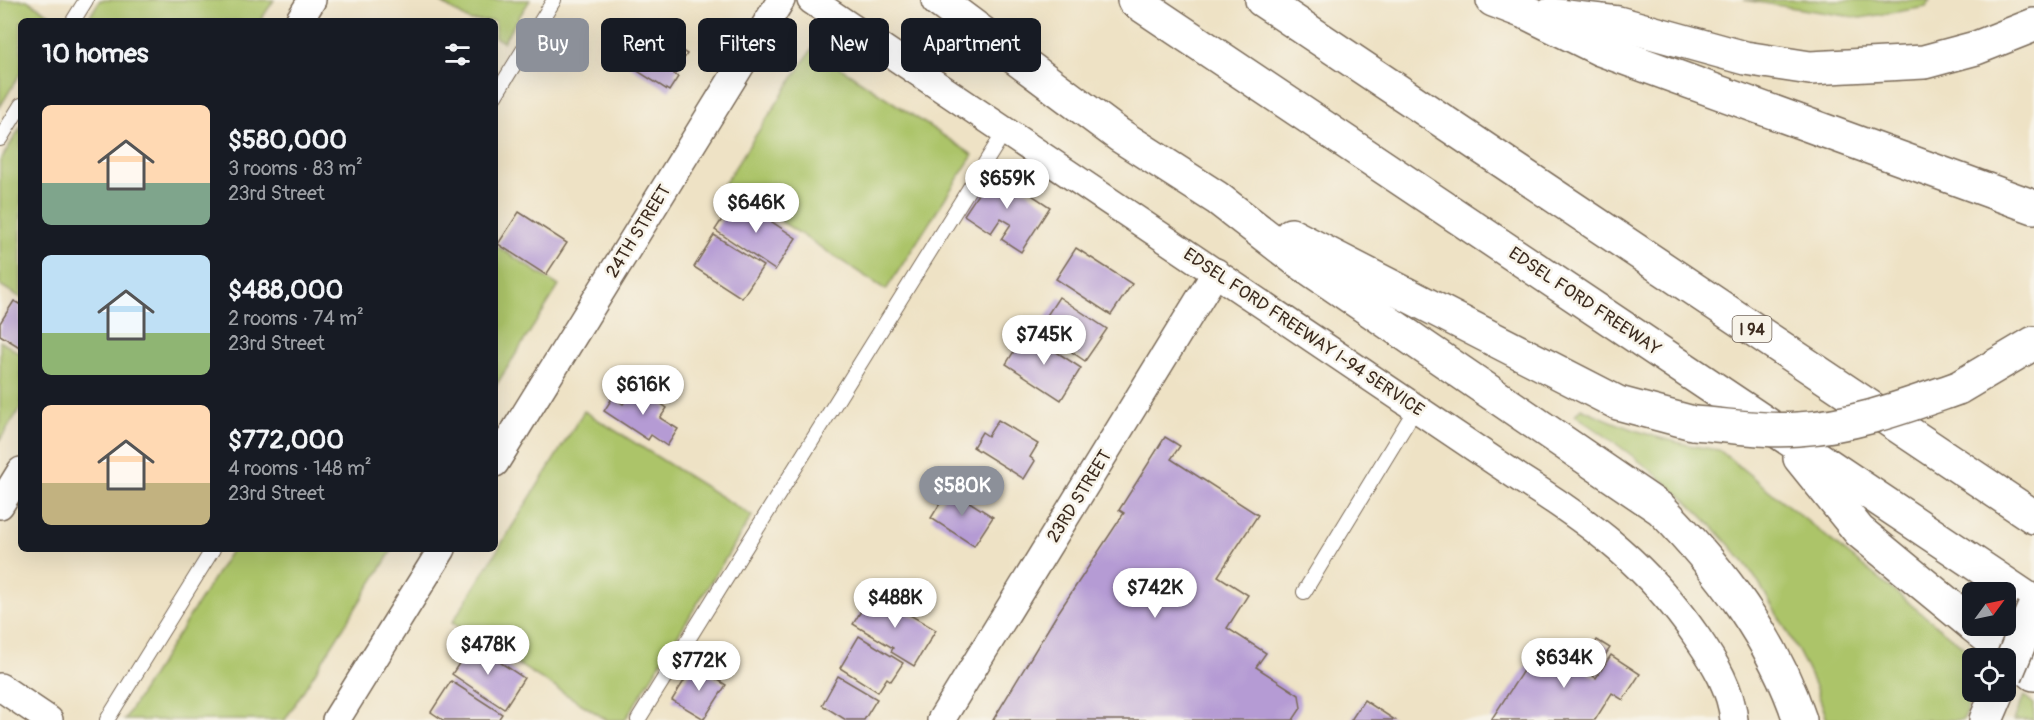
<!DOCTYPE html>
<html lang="en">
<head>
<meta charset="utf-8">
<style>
	body { margin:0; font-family:Pangolin,sans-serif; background:#242831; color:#f1f3f6; height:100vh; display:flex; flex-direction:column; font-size:22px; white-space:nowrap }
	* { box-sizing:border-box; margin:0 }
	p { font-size:20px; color:#9ea1a6 }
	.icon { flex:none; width:33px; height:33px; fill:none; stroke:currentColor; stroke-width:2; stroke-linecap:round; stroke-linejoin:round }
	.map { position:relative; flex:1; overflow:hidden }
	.drawer { position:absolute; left:18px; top:18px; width:480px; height:534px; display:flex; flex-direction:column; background:#171b24; border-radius:9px; box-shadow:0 6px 24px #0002 }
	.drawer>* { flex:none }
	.banner { position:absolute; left:516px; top:18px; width:570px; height:54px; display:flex; gap:12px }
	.needle { width:39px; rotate:57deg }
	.buttons { position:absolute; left:1962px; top:582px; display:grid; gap:12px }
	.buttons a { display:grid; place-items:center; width:54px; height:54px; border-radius:9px; background:#171b24; box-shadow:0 6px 24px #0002; font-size:30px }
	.price { position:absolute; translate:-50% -51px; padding:0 14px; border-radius:21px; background:#fff; color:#222; font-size:20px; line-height:39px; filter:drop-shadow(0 2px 3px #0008) }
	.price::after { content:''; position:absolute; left:50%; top:36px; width:18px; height:14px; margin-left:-9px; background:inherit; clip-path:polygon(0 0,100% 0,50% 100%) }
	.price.on { background:#8c9099; color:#fff }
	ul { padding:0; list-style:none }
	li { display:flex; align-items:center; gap:18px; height:150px; padding:0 24px }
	li span { display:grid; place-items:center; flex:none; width:168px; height:120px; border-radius:9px; color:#555 }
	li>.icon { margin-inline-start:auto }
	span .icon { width:72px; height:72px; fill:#fffc; stroke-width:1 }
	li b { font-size:26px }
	h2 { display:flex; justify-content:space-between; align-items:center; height:72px; padding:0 24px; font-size:26px }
	.tag { padding:0 21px; border-radius:9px; background:#171b24; box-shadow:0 6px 24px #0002; font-size:21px; line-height:54px }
	.tag.on { background:#8c9099; color:#fff }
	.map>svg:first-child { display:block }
</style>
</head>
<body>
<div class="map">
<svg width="2034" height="720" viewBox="0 0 2034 720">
	<rect width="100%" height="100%" fill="#f7f3e8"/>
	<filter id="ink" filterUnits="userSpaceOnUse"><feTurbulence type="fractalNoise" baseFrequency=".0167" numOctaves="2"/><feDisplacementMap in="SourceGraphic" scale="12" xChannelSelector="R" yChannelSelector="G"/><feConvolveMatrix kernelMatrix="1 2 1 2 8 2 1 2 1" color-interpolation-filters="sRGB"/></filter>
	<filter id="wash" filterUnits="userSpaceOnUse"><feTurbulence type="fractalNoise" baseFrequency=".008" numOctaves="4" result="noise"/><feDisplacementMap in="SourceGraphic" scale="24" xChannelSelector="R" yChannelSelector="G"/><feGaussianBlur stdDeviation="1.35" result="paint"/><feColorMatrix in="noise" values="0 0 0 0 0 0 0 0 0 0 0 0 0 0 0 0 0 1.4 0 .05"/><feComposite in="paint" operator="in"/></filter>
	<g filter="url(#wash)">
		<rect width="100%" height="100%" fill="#eee2c5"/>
		<!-- green -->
		<g fill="#acc469" stroke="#747744" stroke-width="1.5">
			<polygon points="0,0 27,0 54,17 52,21 21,21 21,72 0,107"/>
			<polygon points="100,0 274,0 260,21 87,21"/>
			<polygon points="437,0 530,0 503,42 495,37 495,21 470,21"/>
			<polygon points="1744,0 1930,0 1926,7 1860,18"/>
			<polygon points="812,49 973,155 886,290 724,184"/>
			<polygon points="21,127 21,298 0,285 0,161"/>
			<polygon points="495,245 559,286 495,387"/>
			<polygon points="0,341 21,354 21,407 0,440"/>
			<path d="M 1581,408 C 1626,429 1670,444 1719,450 L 1977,658 L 1972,658 L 1974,692 L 1963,720 L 1827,720 C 1817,685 1799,651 1781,621 C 1770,603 1760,583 1747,566 C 1699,505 1639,458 1575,415 Z"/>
			<polygon points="584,411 752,516 625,720 607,720 452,623"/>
			<polygon points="232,549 393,549 285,720 124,720"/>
			<polygon points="2024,696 2034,704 2034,720 2014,720"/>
		</g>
		<g id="blocks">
			<!-- building -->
			<g fill="#b59bd4">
				<polygon points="649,30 687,54 674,74 678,77 669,91 628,65 630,60 618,53 631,32 643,40"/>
				<polygon points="994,170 1050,207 1021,252 1001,239 1011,224 1001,218 991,233 964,215"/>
				<polygon points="736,198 796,238 775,270 715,230"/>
				<polygon points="519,212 567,243 546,275 498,244"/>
				<polygon points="714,235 763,266 742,298 694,267"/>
				<polygon points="1076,248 1132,284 1111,315 1056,279"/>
				<polygon points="1059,297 1107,329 1085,361 1038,329"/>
				<polygon points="14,301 21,305 21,348 0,335 0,323"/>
				<polygon points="1026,332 1081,368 1061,400 1006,364"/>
				<polygon points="635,386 667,408 660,418 678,429 667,446 651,435 648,440 604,411 613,397 623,404"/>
				<polygon points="998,420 1038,444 1030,457 1035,461 1024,479 973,447 982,432 988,436"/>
				<polygon points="1165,437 1180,446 1171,459 1258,515 1218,576 1248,595 1227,628 1266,653 1256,667 1299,695 1301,708 1293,720 993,720 1056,616 1124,513 1119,510"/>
				<polygon points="949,489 993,517 974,546 931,518"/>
				<polygon points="872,593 936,630 914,666 891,652 893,648 853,624"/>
				<polygon points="859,636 903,663 891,681 887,678 878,692 840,668"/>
				<polygon points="1597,640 1610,648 1593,673 1581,665"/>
				<polygon points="1541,643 1596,678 1611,655 1640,674 1623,700 1612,693 1595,720 1491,720"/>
				<polygon points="472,644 524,678 504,709 452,674"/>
				<polygon points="694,665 726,685 704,719 672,700"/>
				<polygon points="838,676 877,699 864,720 846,720 822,705"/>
				<polygon points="451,681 502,714 498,720 443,720 431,712"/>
				<polygon points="1364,700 1395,720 1351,720"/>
			</g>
		</g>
	</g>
	<g filter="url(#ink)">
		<use href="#blocks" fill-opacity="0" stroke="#7a6a58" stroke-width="1.5"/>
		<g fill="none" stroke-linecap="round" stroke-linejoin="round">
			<defs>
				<g id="lane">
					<polyline points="73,21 86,0"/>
					<polyline points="495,96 554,0"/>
					<polyline points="0,139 21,105"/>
					<polyline points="1304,592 1416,408"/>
					<polyline points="107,720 213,549"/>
					<polyline points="638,720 1005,131"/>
				</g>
				<g id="street">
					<path d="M 811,0 L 1521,479 C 1593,524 1649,567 1697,637 C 1715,663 1731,689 1734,720"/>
					<polyline points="299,21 312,0"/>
					<polyline points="495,463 781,0"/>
					<polyline points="0,505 21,471"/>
					<polyline points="0,687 49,720"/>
					<polyline points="336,720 442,549"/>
					<polyline points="941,720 1216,272"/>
				</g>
				<g id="highway">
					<path d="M 938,0 L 1119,135 L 1217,198 L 1297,260 L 1661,509 C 1720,569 1773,638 1800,720"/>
					<polyline points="1134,0 2034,603"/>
					<polyline points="1262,0 2034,517"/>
					<polyline points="1493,0 1527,13 1600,49 2034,207"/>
					<polyline points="1550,15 1618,23 1745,58 1810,68 1924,62 1976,48 2034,25"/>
					<polyline points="1291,235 1618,403 1693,423"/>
					<polyline points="1958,388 2034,343"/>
					<polyline points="1800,458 1859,531 1972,624"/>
					<polyline points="1974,626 2034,674"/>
					<polyline points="1986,720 1998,692"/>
				</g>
			</defs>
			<!-- lane casing -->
			<use href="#lane" stroke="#7a6a58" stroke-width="16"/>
			<!-- street casing -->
			<use href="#street" stroke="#7a6a58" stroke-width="30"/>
			<!-- highway casing -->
			<use href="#highway" stroke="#7a6a58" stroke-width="36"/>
			<!-- lane -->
			<use href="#lane" stroke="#fff" stroke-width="14"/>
			<!-- street -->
			<use href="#street" stroke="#fff" stroke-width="27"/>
			<!-- highway -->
			<use href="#highway" stroke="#fff" stroke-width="33"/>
			<defs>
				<g id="highway-bridge">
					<path d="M 1693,423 C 1727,425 1764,432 1798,429 C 1854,426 1906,406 1958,388"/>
					<polyline points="2006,675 2034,608"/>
				</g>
			</defs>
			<!-- highway-bridge casing -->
			<use href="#highway-bridge" stroke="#7a6a58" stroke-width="36" stroke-linecap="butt"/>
			<!-- highway-bridge -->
			<use href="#highway-bridge" stroke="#fff" stroke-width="33"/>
		</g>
	</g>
	<g text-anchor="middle" stroke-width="5" stroke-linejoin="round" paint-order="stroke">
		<!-- shield labels -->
		<rect fill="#f7f3e8" stroke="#73665b" stroke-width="1.5" x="1732.5" y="316" width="39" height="26" rx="4.5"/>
		<g font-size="16" font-weight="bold" fill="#3b2a1e">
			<text x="1752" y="335">I 94</text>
		</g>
		<!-- street labels -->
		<g font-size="18" fill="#3b2a1e" stroke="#f7f3e8">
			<text transform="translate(638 231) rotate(-58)" y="6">24TH STREET</text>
			<text transform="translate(1585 301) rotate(34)" y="6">EDSEL FORD FREEWAY</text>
			<text transform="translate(1304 332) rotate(34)" y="6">EDSEL FORD FREEWAY I-94 SERVICE</text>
			<text transform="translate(1079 496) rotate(-58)" y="6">23RD STREET</text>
		</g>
	</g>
</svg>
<div class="buttons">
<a><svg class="needle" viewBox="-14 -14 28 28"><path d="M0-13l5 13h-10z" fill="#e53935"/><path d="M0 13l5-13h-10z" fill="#9ea1a6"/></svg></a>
<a><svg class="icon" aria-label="locate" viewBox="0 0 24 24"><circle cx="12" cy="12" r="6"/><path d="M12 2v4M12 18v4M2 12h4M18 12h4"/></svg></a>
</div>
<b class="price" style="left:1007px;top:210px">$659K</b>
<b class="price" style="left:756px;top:234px">$646K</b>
<b class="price" style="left:1044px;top:366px">$745K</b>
<b class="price" style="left:643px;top:416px">$616K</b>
<b class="price on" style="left:962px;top:517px">$580K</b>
<b class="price" style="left:1155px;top:619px">$742K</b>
<b class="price" style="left:895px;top:629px">$488K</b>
<b class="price" style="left:488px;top:676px">$478K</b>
<b class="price" style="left:1564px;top:689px">$634K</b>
<b class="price" style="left:699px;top:692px">$772K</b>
<div class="banner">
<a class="tag on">Buy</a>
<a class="tag">Rent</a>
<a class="tag">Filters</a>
<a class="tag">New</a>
<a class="tag">Apartment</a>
</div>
<section class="drawer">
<h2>10 homes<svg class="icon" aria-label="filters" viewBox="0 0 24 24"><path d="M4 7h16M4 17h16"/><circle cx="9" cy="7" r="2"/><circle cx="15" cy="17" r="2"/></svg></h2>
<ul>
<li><span style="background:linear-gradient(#ffd9b3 65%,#7fa58c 0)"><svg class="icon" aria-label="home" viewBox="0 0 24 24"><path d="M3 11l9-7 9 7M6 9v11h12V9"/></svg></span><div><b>$580,000</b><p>3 rooms · 83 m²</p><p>23rd Street</p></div></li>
<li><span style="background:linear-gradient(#bfe0f5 65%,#8fb573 0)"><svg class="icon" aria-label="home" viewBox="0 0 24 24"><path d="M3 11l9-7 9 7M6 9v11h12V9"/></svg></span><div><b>$488,000</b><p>2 rooms · 74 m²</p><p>23rd Street</p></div></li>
<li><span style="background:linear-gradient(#ffd9b3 65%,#c2b280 0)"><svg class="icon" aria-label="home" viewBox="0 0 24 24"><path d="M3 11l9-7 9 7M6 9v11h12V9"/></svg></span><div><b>$772,000</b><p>4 rooms · 148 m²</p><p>23rd Street</p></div></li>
</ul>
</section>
</div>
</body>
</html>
